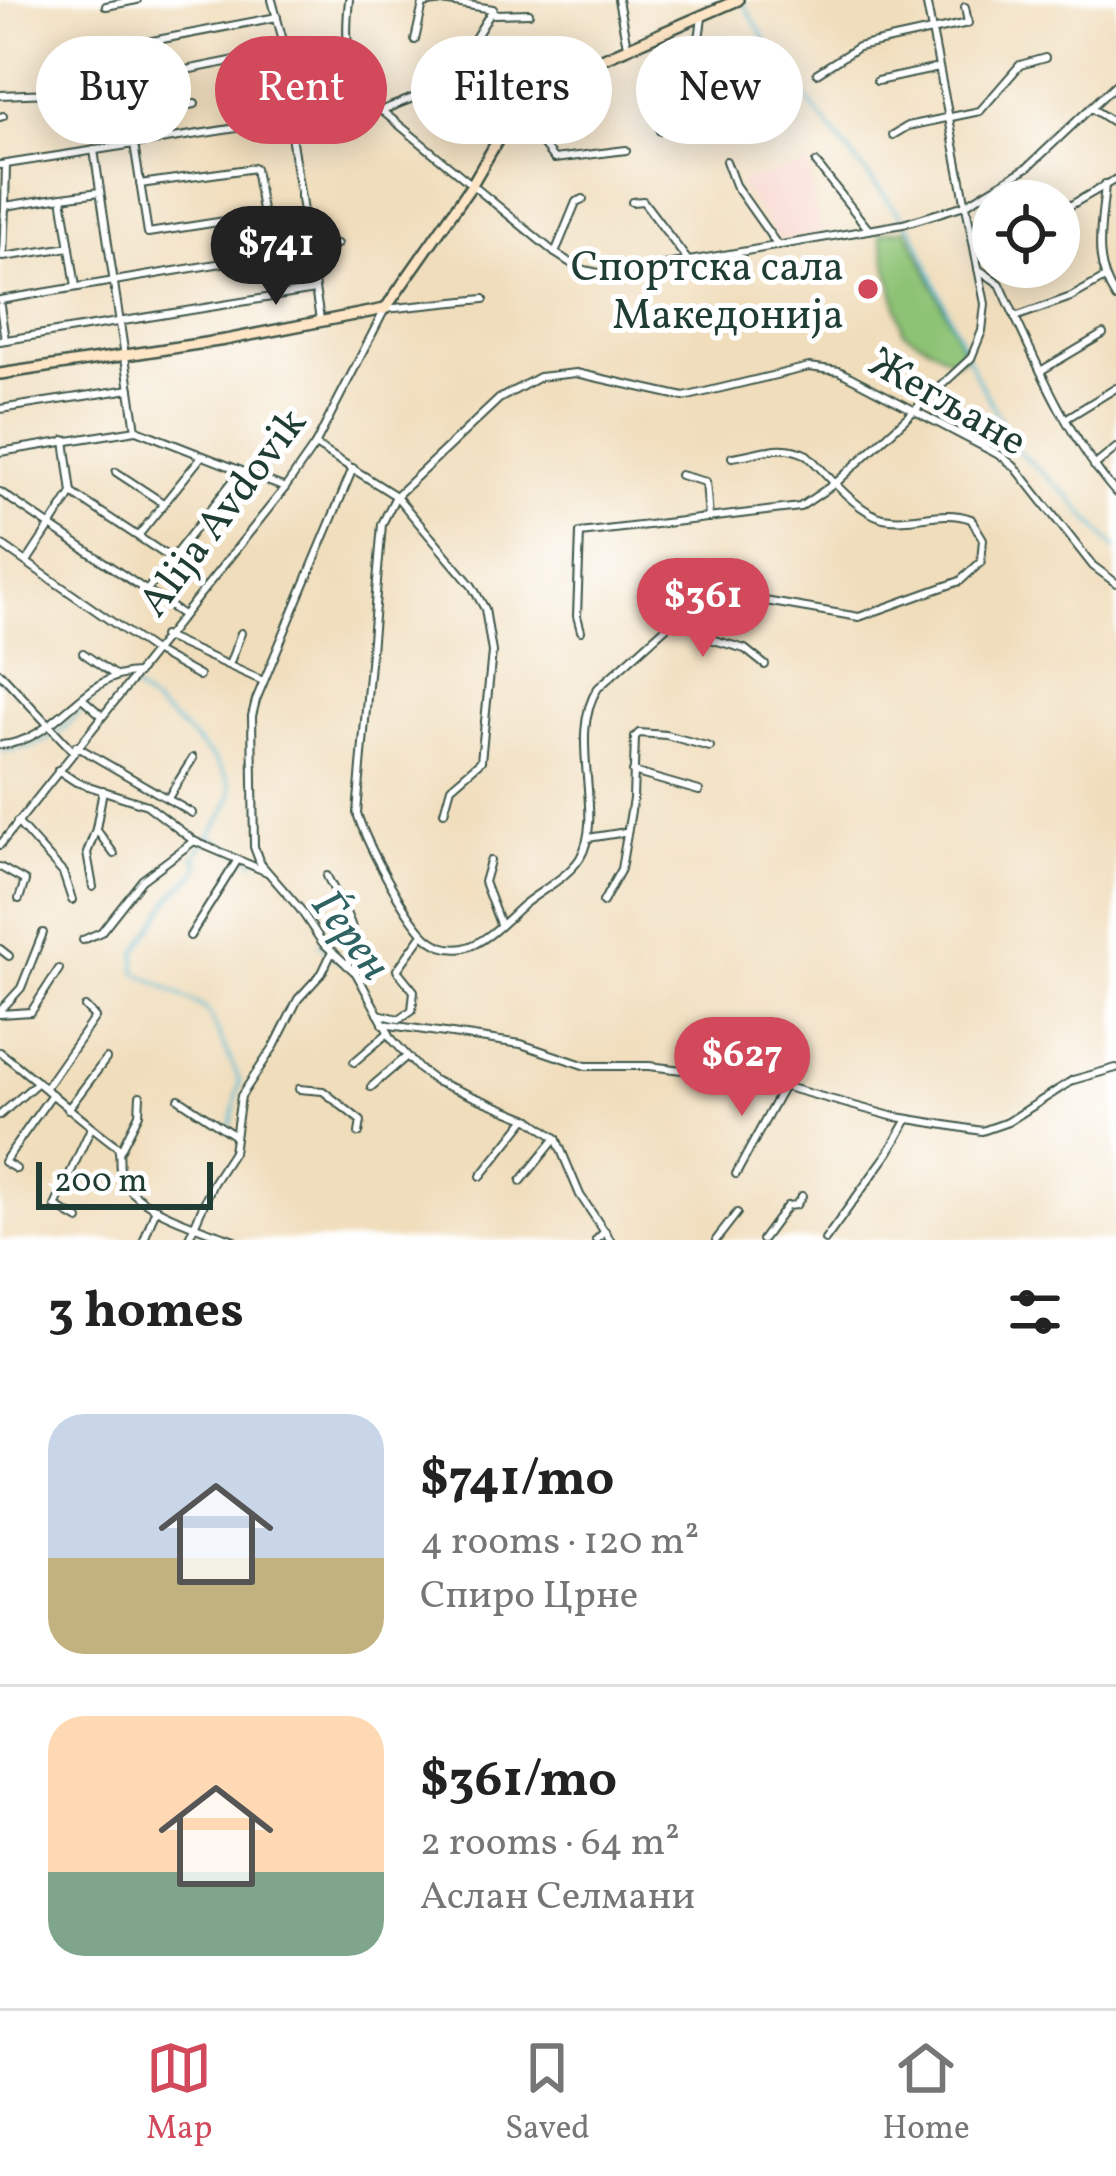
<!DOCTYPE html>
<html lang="en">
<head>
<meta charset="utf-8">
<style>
	body { margin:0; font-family:Vollkorn,serif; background:#f2f2f2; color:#222; height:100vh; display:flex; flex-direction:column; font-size:45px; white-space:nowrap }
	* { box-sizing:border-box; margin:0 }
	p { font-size:39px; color:#767676 }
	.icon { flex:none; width:66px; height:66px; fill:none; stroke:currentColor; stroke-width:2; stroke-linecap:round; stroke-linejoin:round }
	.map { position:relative; height:1240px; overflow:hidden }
	.drawer { display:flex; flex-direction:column; background:#fff; flex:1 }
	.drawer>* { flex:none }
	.hud { position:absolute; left:36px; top:36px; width:1044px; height:108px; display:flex; gap:24px }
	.fabs { position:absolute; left:972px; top:180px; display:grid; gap:24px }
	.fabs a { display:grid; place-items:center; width:108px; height:108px; border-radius:50%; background:#fff; box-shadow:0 6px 30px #0003; font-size:60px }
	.scale { position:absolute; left:36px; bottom:30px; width:177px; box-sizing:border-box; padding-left:12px; border:6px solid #1f3d34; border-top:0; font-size:33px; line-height:42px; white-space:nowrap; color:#1f3d34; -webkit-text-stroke:9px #fff; paint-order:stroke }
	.price { position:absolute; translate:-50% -102px; padding:0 27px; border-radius:42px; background:#d1495b; color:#fff; font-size:39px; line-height:78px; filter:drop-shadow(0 3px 6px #0008) }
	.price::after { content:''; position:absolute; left:50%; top:72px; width:36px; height:27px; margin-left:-18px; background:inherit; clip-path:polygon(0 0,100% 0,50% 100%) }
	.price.current { background:#222; color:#fff }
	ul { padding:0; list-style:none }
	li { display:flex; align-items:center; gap:36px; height:300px; padding:0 48px }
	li+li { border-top:3px solid #e0e0e0 }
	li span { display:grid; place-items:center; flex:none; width:336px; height:240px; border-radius:36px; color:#555 }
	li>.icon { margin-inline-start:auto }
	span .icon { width:144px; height:144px; fill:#fffc; stroke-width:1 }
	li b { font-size:51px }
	h2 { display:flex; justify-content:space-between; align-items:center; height:144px; padding:0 48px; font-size:51px }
	.pill { padding:0 42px; border-radius:54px; background:#fff; box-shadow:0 6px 30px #0003; font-size:42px; line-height:108px }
	.pill.current { background:#d1495b; color:#fff }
	.menu { display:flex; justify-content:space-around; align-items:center; height:168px; border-top:3px solid #e0e0e0; background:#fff; font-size:33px; color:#767676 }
	.menu a { display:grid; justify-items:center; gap:6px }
	.menu .current { color:#d1495b }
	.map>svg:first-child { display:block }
</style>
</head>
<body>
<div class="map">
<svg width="1116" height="1240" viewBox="0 0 1116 1240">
	<rect width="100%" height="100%" fill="#fff"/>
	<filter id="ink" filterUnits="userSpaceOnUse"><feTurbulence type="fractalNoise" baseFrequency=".00833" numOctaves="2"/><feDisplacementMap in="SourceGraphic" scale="24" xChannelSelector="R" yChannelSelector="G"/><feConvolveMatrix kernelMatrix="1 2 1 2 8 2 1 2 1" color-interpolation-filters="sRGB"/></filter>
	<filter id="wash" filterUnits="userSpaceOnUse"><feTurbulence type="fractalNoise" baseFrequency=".004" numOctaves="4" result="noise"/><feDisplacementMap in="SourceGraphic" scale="48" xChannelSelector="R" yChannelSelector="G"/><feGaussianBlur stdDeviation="2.7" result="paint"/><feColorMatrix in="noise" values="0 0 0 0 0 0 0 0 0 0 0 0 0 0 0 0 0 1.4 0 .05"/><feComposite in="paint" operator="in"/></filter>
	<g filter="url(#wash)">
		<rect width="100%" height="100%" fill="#f0ddbb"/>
		<!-- built -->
		<polygon fill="#f7d1c9" points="807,166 820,233 780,240 738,182"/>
		<!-- green -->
		<polygon fill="#8dc375" stroke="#568054" stroke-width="3" points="907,229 960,342 964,356 956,362 903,331 880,233"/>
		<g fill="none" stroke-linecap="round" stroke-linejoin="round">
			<!-- stream -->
			<g stroke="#53b9d1" stroke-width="3">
				<polyline points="743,2 783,70 913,231 975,374 1018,451 1066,494 1116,549"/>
				<path d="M 0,751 C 77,748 70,700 121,679 C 144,698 234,763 231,792 C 229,814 205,840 194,858 L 199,861 L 196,874 L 175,892 L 136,953 L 136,972 L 203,1007 L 210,1015 L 240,1081 L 231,1125"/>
				<polyline points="212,837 256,862"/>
				<polyline points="319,943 338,961"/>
			</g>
		</g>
	</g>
	<g filter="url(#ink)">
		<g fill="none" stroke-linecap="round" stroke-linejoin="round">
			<defs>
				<g id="street">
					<polyline points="272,0 294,81 291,135 320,320"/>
					<path d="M 349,0 C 345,37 345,71 370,101 L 555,253 L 580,269 L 607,275 L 903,224 L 965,205 L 1028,167 L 1116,84"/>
					<polyline points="618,0 627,46"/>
					<polyline points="106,6 137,0"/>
					<polyline points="494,14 529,13"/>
					<polyline points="79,55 277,17"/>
					<polyline points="817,73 858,47 968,23 965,7"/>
					<polyline points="877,81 939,68"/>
					<polyline points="692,93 726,111 750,116"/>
					<polyline points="0,95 76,92 286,50"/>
					<polyline points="122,105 128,145"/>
					<polyline points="1091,108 1116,124"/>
					<polyline points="380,111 438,88 451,77 493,9 442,1 423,4 415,40"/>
					<polyline points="123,115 195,104"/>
					<polyline points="519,115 554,159 626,150"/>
					<polyline points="0,117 3,116"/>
					<polyline points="660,131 683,122 688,115 702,18"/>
					<polyline points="893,135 908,126 980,111 1020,65 1045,58"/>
					<polyline points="134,144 148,233 263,215"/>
					<polyline points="94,150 136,430"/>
					<polyline points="726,161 735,185 778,246"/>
					<polyline points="816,163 869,230"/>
					<polyline points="6,164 5,206 62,197 76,287"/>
					<polyline points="0,165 294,119"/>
					<polyline points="140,184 255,168 276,296"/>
					<path d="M 1105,184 C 1102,226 1091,261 1116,298"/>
					<polyline points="62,197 100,192"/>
					<polyline points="632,202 643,201 689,262"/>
					<polyline points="5,206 3,257 70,247"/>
					<polyline points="1059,212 1116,179"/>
					<polyline points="974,246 993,241"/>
					<polyline points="555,253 576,202 583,199"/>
					<path d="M 978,269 L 1000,284 C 1033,355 1065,434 1116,493"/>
					<polyline points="0,300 337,244"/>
					<polyline points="0,306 5,340"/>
					<polyline points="1015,317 1071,297 1103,279"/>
					<polyline points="0,341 315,290"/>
					<polyline points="1042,370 1103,334"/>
					<polyline points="0,409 130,389"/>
					<polyline points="1067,418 1116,388"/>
					<polyline points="137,430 285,488"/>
					<polyline points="315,445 396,496 472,586 485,609 492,652 481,761 451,787 444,812"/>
					<polyline points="0,452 136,430"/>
					<path d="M 732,457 C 760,454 780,441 807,455 C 828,474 855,511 883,518 C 913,524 941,508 971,519 L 983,539 L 981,562 L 960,581 L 859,617 L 736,596 L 705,598 L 676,618 L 598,688 C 566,735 606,815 580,858 C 568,877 540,891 523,905 C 507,919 486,943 464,948 C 449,951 433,945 423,933 C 402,910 366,843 357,813 L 382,524 L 396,496 L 499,399 L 539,377 L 576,373 L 684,397 L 809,367 L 839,371 L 1003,457 L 1016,468 L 1093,566 L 1116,583"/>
					<polyline points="1094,466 1116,448"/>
					<polyline points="353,468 256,700 252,716 254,847 260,863 300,909 322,942 356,973 392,1039 419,1069 435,1081 531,1120 556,1138 580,1195 610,1240"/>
					<polyline points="116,472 163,503"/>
					<polyline points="680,475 706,482 709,518"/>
					<polyline points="0,492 181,614"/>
					<polyline points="72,493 172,559"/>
					<polyline points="138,536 202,456"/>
					<polyline points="0,544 154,651 199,676"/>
					<polyline points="28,560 72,493 65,440"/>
					<polyline points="147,590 240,472"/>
					<polyline points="688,608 707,638 745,649 765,665"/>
					<polyline points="581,631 577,616 580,533 800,507 837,482 971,358 982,331 985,304 926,0"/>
					<polyline points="163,636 263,681"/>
					<polyline points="83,653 113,674"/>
					<polyline points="229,665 241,633"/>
					<polyline points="0,673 72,750"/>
					<polyline points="83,699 101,715"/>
					<path d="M 0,745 C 58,742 83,672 138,673"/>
					<polyline points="76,746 192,813"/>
					<polyline points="58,770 76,782 147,805 194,841 267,872"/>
					<polyline points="633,772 699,791"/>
					<polyline points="103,790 96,829 114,854"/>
					<polyline points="168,798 193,758"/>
					<polyline points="17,822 63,873 72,900"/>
					<polyline points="588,838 626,832"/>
					<polyline points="0,845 285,488 315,445 385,309 484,299"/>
					<polyline points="490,861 484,882 500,924"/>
					<polyline points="0,867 25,881 19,899"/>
					<path d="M 327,876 C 340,904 367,936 347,965"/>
					<polyline points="93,887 87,853 96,829"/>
					<polyline points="603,902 621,869 633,799 635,737 639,733 666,735 710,747"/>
					<polyline points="190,936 237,861"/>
					<polyline points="83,940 101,932 142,880 194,841"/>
					<polyline points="0,949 9,956"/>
					<polyline points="0,1011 21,988 43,933"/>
					<polyline points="0,1014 31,1012 59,969"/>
					<polyline points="378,1014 399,1019 412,1010 414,991 397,970 423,934"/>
					<polyline points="383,1024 521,1044 586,1066 649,1066 757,1079 891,1116 982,1131 1008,1122 1073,1080 1116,1068"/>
					<path d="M 0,1052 C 40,1083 77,1117 118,1147 C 121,1156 118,1165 121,1175 C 130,1208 205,1229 234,1240"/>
					<polyline points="354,1062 388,1033"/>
					<polyline points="46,1087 95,1017 85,1007"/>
					<polyline points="371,1087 406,1057"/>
					<polyline points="299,1089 323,1091 361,1121 359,1133"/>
					<polyline points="179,1099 235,1136"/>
					<polyline points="68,1109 106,1059"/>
					<polyline points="0,1115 38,1082"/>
					<polyline points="120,1151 139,1114 140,1096"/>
					<polyline points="16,1169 4,1162 52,1094"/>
					<polyline points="736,1174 785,1084"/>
					<polyline points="481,1176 527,1118"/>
					<polyline points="521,1181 556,1138"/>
					<polyline points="79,1220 55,1206 91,1128"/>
					<polyline points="144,1240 156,1208"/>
					<polyline points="188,1240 213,1183 233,1152 241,1096 275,1045 298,999 322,973 332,952"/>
					<polyline points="596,1240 605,1231"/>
					<polyline points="716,1240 737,1213"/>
					<polyline points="762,1240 787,1206 796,1205 802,1196"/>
					<polyline points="825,1240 889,1152 908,1119"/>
				</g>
				<polyline id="secondary" points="0,374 225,340 385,309 471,186 503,131 528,101 588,65 738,0"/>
			</defs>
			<!-- street casing -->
			<use href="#street" stroke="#3e5548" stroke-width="10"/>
			<!-- secondary casing -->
			<use href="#secondary" stroke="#3e5548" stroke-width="14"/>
			<!-- street -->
			<use href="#street" stroke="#fff" stroke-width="6"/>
			<!-- secondary -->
			<use href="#secondary" stroke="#fee5c5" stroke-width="9"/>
		</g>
	</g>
	<!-- markers -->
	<circle fill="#d1495b" stroke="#fff" stroke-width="4.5" cx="868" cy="289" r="12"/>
	<g text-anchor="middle" stroke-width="10" stroke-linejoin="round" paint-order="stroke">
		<!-- poi labels -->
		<g font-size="42" fill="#1f3d34" stroke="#fff" text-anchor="end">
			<text x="844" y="280">Спортска сала<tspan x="844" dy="48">Македонија</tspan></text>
		</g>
		<!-- street labels -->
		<g font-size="42" fill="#1f3d34" stroke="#fff">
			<text transform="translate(949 400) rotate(30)" y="15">Жегљане</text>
			<text transform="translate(221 511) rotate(-53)" y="15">Alija Avdovik</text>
		</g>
		<!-- water labels -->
		<g font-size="45" font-style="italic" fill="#2f6263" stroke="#fff">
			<text transform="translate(353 934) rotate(53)" y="16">Ѓерен</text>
		</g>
	</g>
</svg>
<div class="fabs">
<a><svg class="icon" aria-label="locate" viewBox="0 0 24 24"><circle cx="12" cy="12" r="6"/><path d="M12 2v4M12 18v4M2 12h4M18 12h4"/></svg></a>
</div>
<div class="scale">200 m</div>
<b class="price current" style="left:276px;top:308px">$741</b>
<b class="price" style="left:703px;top:660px">$361</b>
<b class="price" style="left:742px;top:1119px">$627</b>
<div class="hud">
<a class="pill">Buy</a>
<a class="pill current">Rent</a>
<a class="pill">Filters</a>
<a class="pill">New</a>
</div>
</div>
<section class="drawer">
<h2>3 homes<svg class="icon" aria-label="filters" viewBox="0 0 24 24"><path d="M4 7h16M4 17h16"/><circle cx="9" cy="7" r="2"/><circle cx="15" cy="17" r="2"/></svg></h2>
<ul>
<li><span style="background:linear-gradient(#c9d6e8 60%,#c2b280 0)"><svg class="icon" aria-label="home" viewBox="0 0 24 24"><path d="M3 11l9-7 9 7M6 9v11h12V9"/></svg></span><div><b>$741/mo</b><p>4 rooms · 120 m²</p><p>Спиро Црне</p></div></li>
<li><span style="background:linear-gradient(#ffd9b3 65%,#7fa58c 0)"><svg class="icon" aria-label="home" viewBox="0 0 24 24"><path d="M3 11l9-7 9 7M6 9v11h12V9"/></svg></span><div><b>$361/mo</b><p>2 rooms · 64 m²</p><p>Аслан Селмани</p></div></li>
</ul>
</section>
<nav class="menu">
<a class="current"><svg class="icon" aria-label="map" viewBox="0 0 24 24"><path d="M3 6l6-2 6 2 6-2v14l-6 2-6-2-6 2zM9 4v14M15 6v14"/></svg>Map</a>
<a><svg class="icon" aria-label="saved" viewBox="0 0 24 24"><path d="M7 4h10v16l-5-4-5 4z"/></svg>Saved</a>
<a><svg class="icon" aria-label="home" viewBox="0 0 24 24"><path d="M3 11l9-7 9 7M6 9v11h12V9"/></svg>Home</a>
</nav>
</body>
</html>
